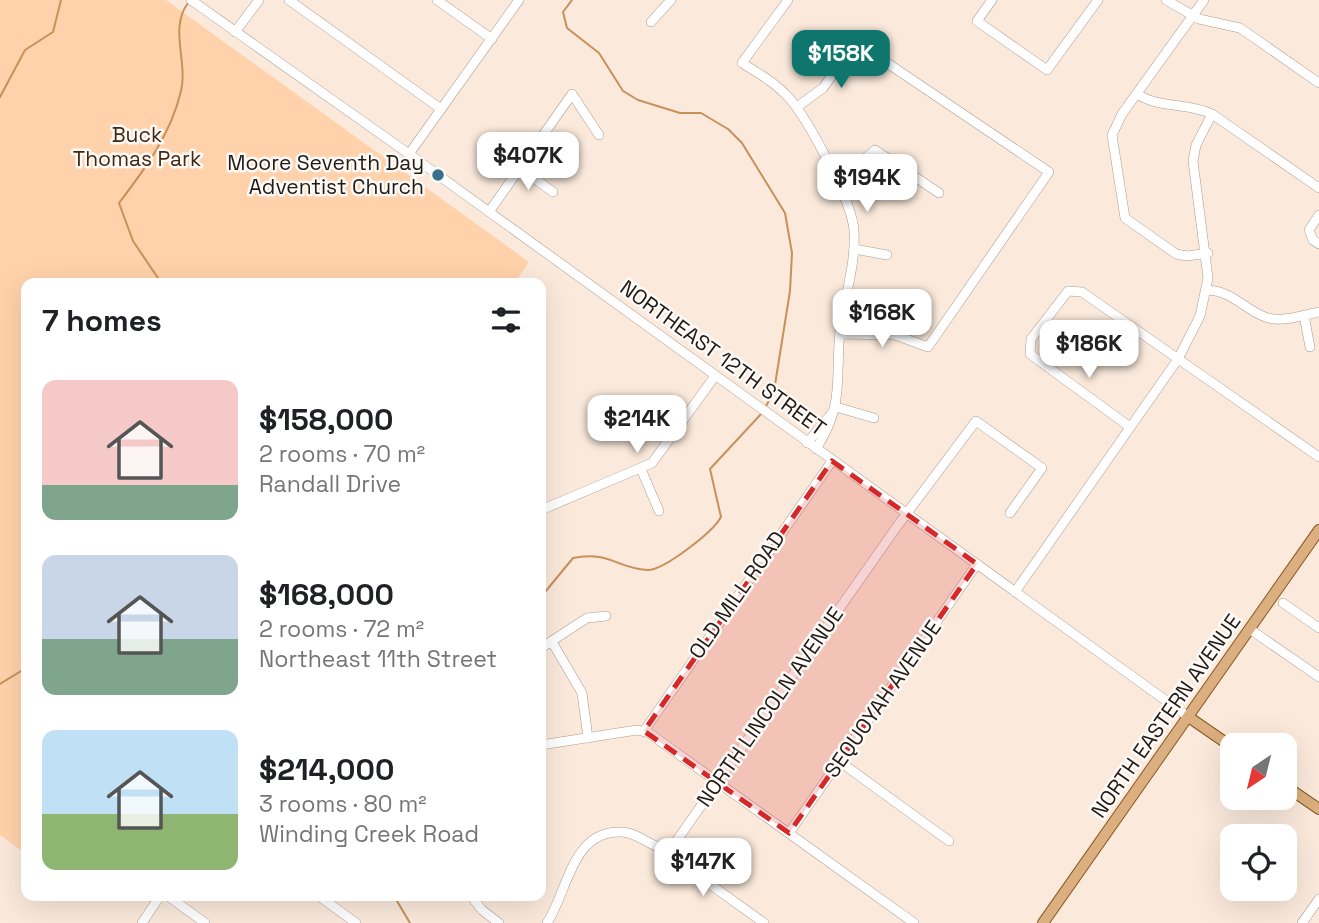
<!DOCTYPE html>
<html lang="en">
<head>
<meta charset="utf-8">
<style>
	body { margin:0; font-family:"Space Grotesk",sans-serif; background:#f6f6f6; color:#202124; height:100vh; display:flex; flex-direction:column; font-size:26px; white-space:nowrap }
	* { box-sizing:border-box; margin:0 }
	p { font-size:23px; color:#757577 }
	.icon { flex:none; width:38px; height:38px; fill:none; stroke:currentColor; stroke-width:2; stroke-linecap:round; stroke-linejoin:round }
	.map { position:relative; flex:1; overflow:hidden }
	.details { position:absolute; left:21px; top:278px; width:525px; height:623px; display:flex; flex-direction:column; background:#fff; border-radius:14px; box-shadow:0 7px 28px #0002 }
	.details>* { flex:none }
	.needle { width:46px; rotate:215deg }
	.controls { position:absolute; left:1220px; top:733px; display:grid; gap:14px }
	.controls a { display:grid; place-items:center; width:77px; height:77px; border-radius:14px; background:#fff; box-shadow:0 7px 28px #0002; font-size:35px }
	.price { position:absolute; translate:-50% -60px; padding:0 16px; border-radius:14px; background:#fff; color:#222; font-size:23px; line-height:46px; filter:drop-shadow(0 2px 4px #0008) }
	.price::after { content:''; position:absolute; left:50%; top:42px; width:21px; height:16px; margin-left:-10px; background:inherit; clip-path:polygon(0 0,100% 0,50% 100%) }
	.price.selected { background:#0f766e; color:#fff }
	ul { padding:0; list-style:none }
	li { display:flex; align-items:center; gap:21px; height:175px; padding:0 21px }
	li span { display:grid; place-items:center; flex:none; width:196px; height:140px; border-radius:14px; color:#555 }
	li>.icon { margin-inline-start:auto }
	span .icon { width:84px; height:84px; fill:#fffc; stroke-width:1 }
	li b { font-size:30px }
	h2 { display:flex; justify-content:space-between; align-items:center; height:84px; padding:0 21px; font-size:30px }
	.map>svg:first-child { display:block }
</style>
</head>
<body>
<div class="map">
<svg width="1319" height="923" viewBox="0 0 1319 923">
	<rect width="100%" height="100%" fill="#fbeadc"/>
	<!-- green -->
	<polygon fill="#ffd2ab" points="0,0 166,0 529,262 514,284 26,284 26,854 0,835"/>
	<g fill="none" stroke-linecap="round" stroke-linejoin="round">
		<!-- stream -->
		<g stroke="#c9905a" stroke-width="2">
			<polyline points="572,0 563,12 567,28 599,53 623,91 638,100 680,113 701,113 728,129 742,143 785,213 792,253 790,291 774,391 765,408"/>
			<polyline points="0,97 25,50 53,32 61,0"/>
			<path d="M 162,284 L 133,241 L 119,203 C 145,169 171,134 181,91 C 188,62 169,28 188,3"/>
			<path d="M 541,597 L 573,558 C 609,551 617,568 647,570 C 663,571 713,532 721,517 L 710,469 L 762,413"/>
			<polyline points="0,684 26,668"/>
			<polyline points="394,896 410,923"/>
		</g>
		<defs>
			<g id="minor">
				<polyline points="191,0 409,154 1190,718"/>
				<polyline points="289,0 441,109"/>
				<polyline points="437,0 492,39"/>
				<path d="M 788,0 L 742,63 C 758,73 776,83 789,98 C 808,119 853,203 854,231 C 856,265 844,298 840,331 C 835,381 845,403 816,449"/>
				<polyline points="992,0 977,21 1047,70 1098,0"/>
				<polyline points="1166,0 1199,19 1240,28 1319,83"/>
				<polyline points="1204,0 1122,114 1112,135 1125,218 1176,254 1187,256 1208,253"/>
				<polyline points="651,22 671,0"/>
				<polyline points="235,32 259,0"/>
				<path d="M 1137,94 C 1160,109 1187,102 1212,114 L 1319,188"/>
				<polyline points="797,107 823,88 856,42 1049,172 928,347 895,335 840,334"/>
				<polyline points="409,154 519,0"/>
				<polyline points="520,168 553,192"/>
				<polyline points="834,177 861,162 875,150 939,193"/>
				<polyline points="489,212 572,94 599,135"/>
				<polyline points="1319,215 1309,230 1313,240 1319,244"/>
				<polyline points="854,249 887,255"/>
				<path d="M 1207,290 C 1234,291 1245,311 1268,318 C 1284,322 1304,315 1319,312"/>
				<polyline points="1304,315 1310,347"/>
				<polyline points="836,407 874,418"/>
				<polyline points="1130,427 1030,354 1031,339 1068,291 1082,292 1319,457"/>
				<polyline points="807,443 833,412"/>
				<polyline points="641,469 659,511"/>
				<polyline points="541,510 652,463 715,376"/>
				<polyline points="1015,592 1178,359 1200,316 1208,278 1193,161 1196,145 1212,114"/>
				<polyline points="1283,603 1319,628"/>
				<polyline points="1251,630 1319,677"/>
				<polyline points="552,642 582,693 588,738"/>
				<polyline points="541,648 587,618 606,616"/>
				<polyline points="644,731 832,461"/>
				<polyline points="541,745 637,730 649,733 914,923"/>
				<polyline points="839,761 949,841"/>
				<polyline points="789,833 977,564"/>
				<polyline points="668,849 675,859 764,923"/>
				<polyline points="168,896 205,923"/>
				<polyline points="319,896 356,923"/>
				<polyline points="471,896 482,910 499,923"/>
				<polyline points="142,923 160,896"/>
				<path d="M 547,923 C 568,891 572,829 622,832 C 640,833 652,849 668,849 L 675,843 L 898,525 L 976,421 L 1042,468 L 1010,513"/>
				<polyline points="1302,923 1319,899"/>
			</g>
			<g id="major">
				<polyline points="1190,718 1232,747"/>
				<polyline points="1284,785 1319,809"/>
				<polyline points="1043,923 1319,530"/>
			</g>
		</defs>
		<!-- minor casing -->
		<use href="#minor" stroke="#ab9c8f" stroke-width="10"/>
		<!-- major casing -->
		<use href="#major" stroke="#8a5822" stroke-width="12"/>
		<!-- minor -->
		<use href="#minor" stroke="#fff" stroke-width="9"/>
		<!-- major -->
		<use href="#major" stroke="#dbaf7f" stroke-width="10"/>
	</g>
	<!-- marked area -->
	<path fill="#d62828" fill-opacity="0.2" stroke="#d62828" stroke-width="5" stroke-dasharray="14 9" stroke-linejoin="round" d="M 832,461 L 977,564 L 789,833 L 644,731 Z"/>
	<!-- markers -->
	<circle fill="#367089" stroke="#fefaf7" stroke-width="2.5" cx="438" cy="175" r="7"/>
	<g text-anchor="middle" stroke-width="5" stroke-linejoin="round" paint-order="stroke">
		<!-- park labels -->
		<g font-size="21" fill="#412911" stroke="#fefaf7">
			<text x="137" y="142">Buck<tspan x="137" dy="24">Thomas Park</tspan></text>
		</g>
		<!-- poi labels -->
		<g font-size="21" fill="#201a15" stroke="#fefaf7" text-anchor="end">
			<text x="424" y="170">Moore Seventh Day<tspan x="424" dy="24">Adventist Church</tspan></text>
		</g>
		<!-- street labels -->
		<g font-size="21" fill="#201a15" stroke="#fefaf7">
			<text transform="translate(723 358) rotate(36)" y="7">NORTHEAST 12TH STREET</text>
			<text transform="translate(737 595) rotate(-55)" y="7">OLD MILL ROAD</text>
			<text transform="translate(883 699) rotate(-55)" y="7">SEQUOYAH AVENUE</text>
			<text transform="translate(770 707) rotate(-55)" y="7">NORTH LINCOLN AVENUE</text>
			<text transform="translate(1166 716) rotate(-55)" y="7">NORTH EASTERN AVENUE</text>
		</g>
	</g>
</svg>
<div class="controls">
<a><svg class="needle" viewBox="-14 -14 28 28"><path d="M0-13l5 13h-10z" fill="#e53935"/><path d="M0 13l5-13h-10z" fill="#757577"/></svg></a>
<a><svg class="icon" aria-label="locate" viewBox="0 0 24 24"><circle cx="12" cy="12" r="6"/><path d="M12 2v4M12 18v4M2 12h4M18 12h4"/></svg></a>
</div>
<b class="price selected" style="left:841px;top:90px">$158K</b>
<b class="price" style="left:528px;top:192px">$407K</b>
<b class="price" style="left:867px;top:214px">$194K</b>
<b class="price" style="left:882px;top:349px">$168K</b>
<b class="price" style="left:1089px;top:380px">$186K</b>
<b class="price" style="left:637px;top:455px">$214K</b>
<b class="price" style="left:703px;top:898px">$147K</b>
<section class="details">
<h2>7 homes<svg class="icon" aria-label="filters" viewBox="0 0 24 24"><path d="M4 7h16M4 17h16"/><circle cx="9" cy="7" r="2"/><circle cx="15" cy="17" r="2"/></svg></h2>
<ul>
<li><span style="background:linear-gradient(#f6c9c9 75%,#7fa58c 0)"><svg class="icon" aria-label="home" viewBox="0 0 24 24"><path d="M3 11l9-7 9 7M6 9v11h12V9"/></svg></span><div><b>$158,000</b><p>2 rooms · 70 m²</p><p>Randall Drive</p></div></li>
<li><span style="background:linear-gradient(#c9d6e8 60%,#7fa58c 0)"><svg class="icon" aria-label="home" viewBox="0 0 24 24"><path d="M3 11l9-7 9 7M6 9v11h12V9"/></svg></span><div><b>$168,000</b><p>2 rooms · 72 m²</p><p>Northeast 11th Street</p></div></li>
<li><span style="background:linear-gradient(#bfe0f5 60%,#8fb573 0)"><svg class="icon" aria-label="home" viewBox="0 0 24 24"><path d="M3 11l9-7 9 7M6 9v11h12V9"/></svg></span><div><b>$214,000</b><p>3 rooms · 80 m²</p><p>Winding Creek Road</p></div></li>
</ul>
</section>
</div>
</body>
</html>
